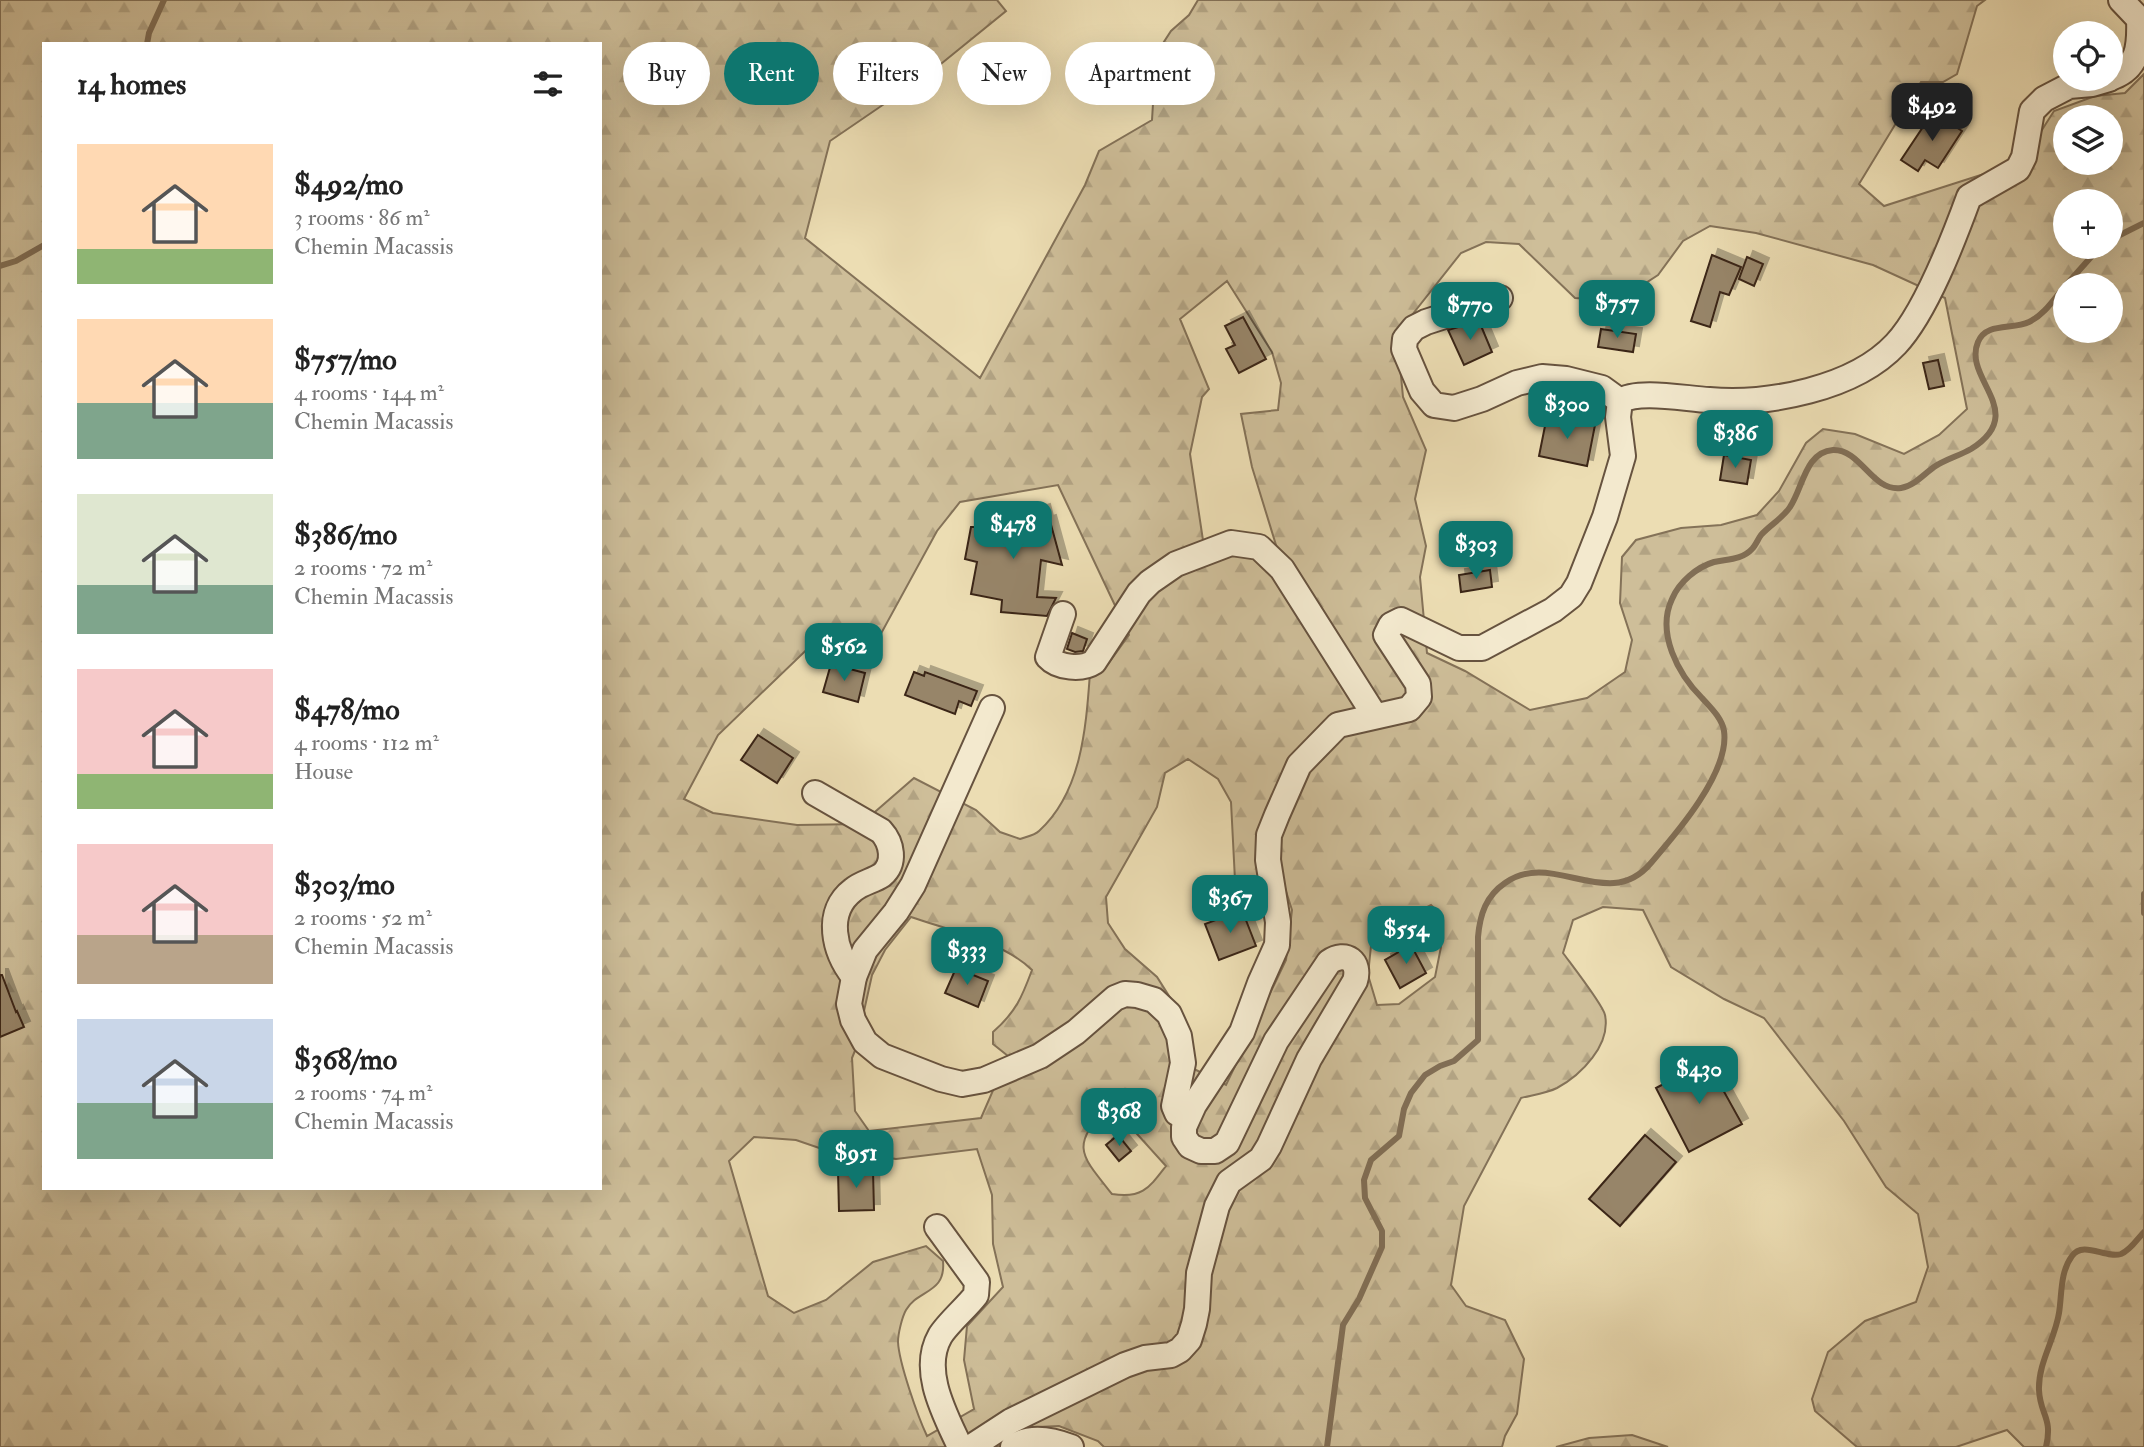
<!DOCTYPE html>
<html lang="en">
<head>
<meta charset="utf-8">
<style>
	body { margin:0; font-family:"IM FELL Double Pica",serif; background:#f2f2f2; color:#222; height:100vh; display:flex; flex-direction:column; font-size:26px; white-space:nowrap }
	* { box-sizing:border-box; margin:0 }
	p { font-size:23px; color:#767676 }
	.icon { flex:none; width:38px; height:38px; fill:none; stroke:currentColor; stroke-width:2; stroke-linecap:round; stroke-linejoin:round }
	.map { position:relative; flex:1; overflow:hidden }
	.details { position:absolute; left:42px; top:42px; width:560px; height:1148px; display:flex; flex-direction:column; background:#fff; border-radius:0px; box-shadow:0 7px 28px #0002 }
	.details>* { flex:none }
	.top-card { position:absolute; left:623px; top:42px; width:665px; height:63px; display:flex; gap:14px }
	.buttons { position:absolute; left:2053px; top:21px; display:grid; gap:14px }
	.buttons a { display:grid; place-items:center; width:70px; height:70px; border-radius:50%; background:#fff; box-shadow:0 7px 28px #0002; font-size:35px }
	.price { position:absolute; translate:-50% -60px; padding:0 16px; border-radius:14px; background:#0f766e; color:#fff; font-size:23px; line-height:46px; filter:drop-shadow(0 2px 4px #0008) }
	.price::after { content:''; position:absolute; left:50%; top:42px; width:21px; height:16px; margin-left:-10px; background:inherit; clip-path:polygon(0 0,100% 0,50% 100%) }
	.price.on { background:#222; color:#fff }
	ul { padding:0; list-style:none }
	li { display:flex; align-items:center; gap:21px; height:175px; padding:0 35px }
	li span { display:grid; place-items:center; flex:none; width:196px; height:140px; border-radius:0px; color:#555 }
	li>.icon { margin-inline-start:auto }
	span .icon { width:84px; height:84px; fill:#fffc; stroke-width:1 }
	li b { font-size:30px }
	h2 { display:flex; justify-content:space-between; align-items:center; height:84px; padding:0 35px; font-size:30px }
	.tag { padding:0 24px; border-radius:32px; background:#fff; box-shadow:0 7px 28px #0002; font-size:24px; line-height:63px }
	.tag.on { background:#0f766e; color:#fff }
	.map>svg:first-child { display:block }
</style>
</head>
<body>
<div class="map">
<svg width="2144" height="1447" viewBox="0 0 2144 1447">
	<defs>
		<pattern id="forest-firs" width="22" height="20" patternUnits="userSpaceOnUse" patternTransform="scale(1.75)"><rect width="22" height="20" fill="#cebe99"/><path d="M5 1l3.5 6h-7zM16 11l3.5 6h-7z" fill="#b2a383"/></pattern>
		<filter id="shadow"><feDropShadow dx="6" dy="-6" stdDeviation="0" flood-color="#0004"/></filter>
	</defs>
	<rect width="100%" height="100%" fill="#ecddb3"/>
	<filter id="stains"><feTurbulence type="fractalNoise" baseFrequency=".00286" numOctaves="4"/><feColorMatrix values="0 0 0 0 .2 0 0 0 0 .09 0 0 0 0 .02 0 0 0 .5 -.17"/></filter>
	<radialGradient id="worn" r=".72"><stop offset=".6" stop-color="#630" stop-opacity="0"/><stop offset="1" stop-color="#630" stop-opacity=".3"/></radialGradient>
	<!-- forest -->
	<g fill="url(#forest-firs)" stroke="#847258" stroke-width="2" fill-rule="evenodd">
		<path d="M 0,0 L 997,0 L 1006,11 L 931,72 L 830,141 L 805,238 L 980,378 L 1085,185 L 1099,151 L 1152,120 L 1156,54 L 1171,31 L 1189,15 L 1198,0 L 1985,0 L 1977,6 L 1957,74 L 1943,82 L 1921,82 L 1859,184 L 1884,206 L 1990,172 L 2021,178 L 2040,133 L 2054,111 L 2095,96 L 2125,93 L 2144,74 L 2144,1447 L 2024,1447 L 2007,1430 L 1956,1447 L 1857,1447 L 1815,1411 L 1812,1399 L 1828,1352 L 1865,1321 L 1916,1302 L 1928,1267 L 1918,1214 L 1886,1187 L 1844,1121 L 1764,1018 L 1724,999 L 1671,967 L 1643,910 L 1603,907 L 1573,920 L 1563,953 C 1571,964 1603,1005 1605,1015 C 1611,1045 1581,1075 1557,1088 C 1547,1093 1533,1095 1521,1098 L 1464,1206 L 1451,1285 L 1466,1306 L 1505,1320 L 1524,1359 L 1517,1414 L 1505,1436 L 1502,1447 L 1104,1447 L 1098,1441 L 1059,1426 L 1015,1428 L 1009,1447 L 0,1447 ZM 44,44 L 600,44 L 600,1188 L 44,1188 ZM 2065,117 L 2110,117 L 2110,163 L 2065,163 ZM 2065,201 L 2110,201 L 2110,247 L 2065,247 ZM 1710,226 L 1756,233 L 1873,265 L 1945,298 L 1967,409 L 1939,435 L 1904,454 L 1855,434 L 1823,429 L 1806,443 L 1779,491 L 1757,515 L 1721,525 L 1681,528 L 1636,540 L 1622,557 L 1620,603 L 1632,640 L 1625,672 L 1587,698 L 1530,710 L 1465,671 L 1427,653 L 1420,577 L 1426,546 L 1415,499 L 1426,450 L 1403,397 L 1397,334 L 1461,253 L 1486,242 L 1519,244 L 1575,298 L 1618,301 L 1658,275 L 1683,241 ZM 1227,281 L 1272,352 L 1281,383 L 1278,410 L 1241,414 L 1252,467 L 1276,545 L 1204,547 L 1190,454 L 1202,397 L 1209,389 L 1180,319 ZM 2065,285 L 2110,285 L 2110,331 L 2065,331 ZM 1058,485 L 1129,635 L 1108,664 L 1090,673 C 1086,727 1082,792 1039,831 C 1035,835 1026,837 1020,839 L 1000,832 L 976,810 L 914,778 L 861,824 L 797,825 L 713,813 L 684,799 L 718,735 L 824,633 L 877,641 L 937,531 L 960,502 ZM 1188,759 L 1218,779 L 1231,802 L 1235,880 L 1284,885 L 1292,910 L 1286,960 L 1226,1085 L 1192,1068 L 1181,1015 L 1157,977 L 1125,949 L 1108,923 L 1106,897 L 1157,807 L 1165,773 ZM 1431,905 L 1437,911 L 1441,947 L 1435,977 L 1399,1004 L 1377,1005 L 1368,975 L 1371,946 L 1410,916 ZM 911,917 C 948,930 1004,942 1032,970 C 1022,997 1016,1012 993,1032 L 993,1044 L 1008,1056 L 981,1118 L 869,1131 L 855,1111 L 852,1058 L 865,1026 L 864,1011 L 872,975 L 885,950 ZM 1110,1104 L 1166,1166 C 1149,1188 1142,1199 1112,1194 C 1078,1152 1071,1146 1110,1104 ZM 754,1137 L 796,1140 L 828,1151 L 896,1159 L 977,1149 L 992,1195 L 993,1244 L 1003,1287 L 967,1326 L 964,1360 L 974,1409 L 927,1436 C 918,1417 899,1363 898,1342 C 898,1334 902,1317 906,1310 C 918,1289 946,1294 943,1261 L 926,1246 L 873,1262 L 826,1300 L 794,1313 L 768,1296 L 729,1161 Z"/>
		<polygon points="1632,1435 1668,1447 1556,1447 1589,1438"/>
	</g>
	<g fill="none" stroke-linecap="round" stroke-linejoin="round">
		<!-- stream -->
		<g stroke="#816e55" stroke-width="6">
			<polyline points="147,44 149,33 164,0"/>
			<polyline points="2110,240 2144,223"/>
			<polyline points="0,266 16,261 44,245"/>
			<polyline points="2066,285 2100,247"/>
			<polyline points="2144,894 2144,913"/>
			<path d="M 1327,1447 L 1343,1325 L 1359,1299 L 1382,1247 L 1382,1231 L 1365,1198 L 1364,1180 L 1371,1160 L 1399,1136 L 1404,1109 L 1411,1093 L 1425,1075 L 1440,1066 L 1454,1061 L 1478,1040 L 1478,937 C 1480,914 1486,896 1505,883 C 1552,849 1608,913 1650,864 C 1676,834 1730,772 1724,731 C 1722,718 1710,707 1702,698 C 1678,674 1656,633 1672,599 C 1679,582 1697,567 1714,562 C 1727,559 1742,560 1752,549 C 1756,545 1758,539 1761,535 C 1770,525 1783,518 1790,507 C 1803,488 1805,452 1833,450 C 1861,449 1872,492 1901,488 C 1914,486 1924,474 1934,467 C 1946,459 1959,456 1971,449 C 2030,412 1962,379 1978,342 C 1986,322 2012,330 2029,322 C 2044,315 2054,299 2065,286"/>
			<path d="M 2046,1447 C 2053,1417 2040,1415 2039,1390 C 2038,1363 2055,1339 2059,1313 C 2062,1294 2060,1272 2072,1256 C 2083,1240 2106,1259 2121,1254 C 2131,1250 2137,1239 2144,1232"/>
		</g>
	</g>
	<!-- building -->
	<g fill="#978569" stroke="#3b2518" stroke-width="2" filter="url(#shadow)">
		<polygon points="1933,112 1962,131 1938,168 1925,160 1918,171 1901,160"/>
		<polygon points="1712,255 1741,267 1729,295 1720,292 1710,327 1691,321"/>
		<polygon points="1747,257 1763,264 1754,286 1739,279"/>
		<polygon points="1243,317 1266,359 1239,373 1226,349 1235,345 1225,326"/>
		<polygon points="1479,321 1492,352 1464,365 1448,330"/>
		<polygon points="1601,329 1636,334 1633,352 1598,347"/>
		<polygon points="1938,360 1944,386 1929,389 1923,363"/>
		<polygon points="1547,416 1595,425 1587,466 1539,456"/>
		<polygon points="1724,455 1751,460 1747,484 1720,480"/>
		<polygon points="1044,510 1047,522 1050,521 1062,565 1041,560 1037,597 1056,598 1047,616 1001,612 1002,600 971,594 977,562 965,559 971,527 975,527 977,516 1007,522"/>
		<polygon points="1490,570 1492,587 1461,592 1459,575"/>
		<polygon points="1072,633 1087,639 1083,651 1075,652 1067,649"/>
		<polygon points="831,664 865,673 858,702 823,692"/>
		<polygon points="914,672 924,676 925,672 977,691 971,706 959,701 955,714 905,695"/>
		<polygon points="758,735 793,758 777,783 741,760"/>
		<polygon points="1242,910 1256,946 1219,960 1205,924"/>
		<polygon points="1411,945 1426,973 1400,988 1385,960"/>
		<polygon points="956,968 988,981 978,1007 945,993"/>
		<polygon points="0,975 2,975 16,1012 17,1011 24,1027 0,1037"/>
		<polygon points="1707,1061 1742,1124 1689,1152 1656,1088"/>
		<polygon points="1118,1135 1131,1151 1119,1161 1106,1145"/>
		<polygon points="1645,1135 1676,1162 1620,1226 1589,1199"/>
		<polygon points="873,1170 874,1210 839,1211 838,1171"/>
	</g>
	<g fill="none" stroke-linecap="round" stroke-linejoin="round">
		<defs>
			<g id="minor">
				<path d="M 2110,78 C 2139,69 2140,45 2139,19 L 2121,0"/>
				<polyline points="1500,298 1426,322 1414,328 1405,339 1404,349 1422,391 1434,405 1454,408 1482,399 1517,383 1542,377 1566,379 1602,388 1620,401"/>
				<path d="M 1063,614 L 1048,657 C 1058,668 1082,670 1094,662 L 1139,593 L 1150,582 L 1176,564 L 1231,543 L 1259,547 L 1282,569 L 1375,716"/>
				<polyline points="992,708 913,885 896,912 865,950 854,977 849,1004 853,1020 865,1042 882,1056 941,1079 962,1084 984,1080 1040,1056 1076,1032 1115,998 1125,994 1137,995 1154,1000 1169,1014 1179,1036 1183,1063 1174,1106 1177,1113 1187,1117"/>
				<path d="M 815,793 L 881,831 C 892,843 896,863 882,875 C 873,881 861,883 853,890 C 824,912 834,952 854,977"/>
				<path d="M 937,1227 L 977,1282 L 976,1295 C 967,1307 947,1324 940,1336 C 920,1371 946,1416 960,1447"/>
				<path d="M 971,1447 L 1011,1421 L 1125,1365 L 1145,1358 L 1171,1355 L 1180,1350 L 1189,1340 L 1194,1324 L 1197,1309 L 1199,1273 L 1217,1206 L 1229,1182 L 1261,1159 L 1269,1146 L 1309,1059 L 1355,981 C 1361,962 1346,950 1329,962 L 1276,1041 L 1227,1143 L 1215,1151 L 1201,1151 L 1190,1146 L 1184,1137 L 1184,1127 L 1194,1105 L 1242,1032 L 1260,983 L 1277,945 L 1278,922 L 1268,860 L 1269,835 L 1277,815 L 1299,765 L 1338,725 L 1409,709 L 1419,697 L 1418,684 L 1386,635 L 1391,625 L 1401,620 L 1459,648 L 1482,648 L 1553,610 L 1571,596 L 1579,583 L 1605,517 L 1623,456 L 1618,417 L 1620,401 C 1638,389 1686,399 1709,400 C 1768,405 1854,389 1896,344 C 1926,312 1954,238 1969,197 L 2018,169 L 2024,157 L 2032,111 L 2044,99 L 2069,86 L 2092,84 L 2109,79"/>
				<path d="M 1013,1447 C 1030,1435 1053,1440 1071,1447"/>
			</g>
		</defs>
		<!-- minor casing -->
		<use href="#minor" stroke="#67533f" stroke-width="28"/>
		<!-- minor -->
		<use href="#minor" stroke="#f3e9ce" stroke-width="24"/>
	</g>
	<rect width="100%" height="100%" filter="url(#stains)"/>
	<rect width="100%" height="100%" fill="url(#worn)"/>
</svg>
<div class="buttons">
<a><svg class="icon" aria-label="locate" viewBox="0 0 24 24"><circle cx="12" cy="12" r="6"/><path d="M12 2v4M12 18v4M2 12h4M18 12h4"/></svg></a>
<a><svg class="icon" aria-label="layers" viewBox="0 0 24 24"><path d="M12 4l9 5-9 5-9-5zM3 14l9 5 9-5"/></svg></a>
<a>+</a>
<a>−</a>
</div>
<b class="price on" style="left:1932px;top:143px">$492</b>
<b class="price" style="left:1617px;top:340px">$757</b>
<b class="price" style="left:1470px;top:342px">$770</b>
<b class="price" style="left:1567px;top:441px">$300</b>
<b class="price" style="left:1735px;top:470px">$386</b>
<b class="price" style="left:1013px;top:561px">$478</b>
<b class="price" style="left:1476px;top:581px">$303</b>
<b class="price" style="left:844px;top:683px">$562</b>
<b class="price" style="left:1230px;top:935px">$367</b>
<b class="price" style="left:1406px;top:966px">$554</b>
<b class="price" style="left:967px;top:987px">$333</b>
<b class="price" style="left:1699px;top:1106px">$430</b>
<b class="price" style="left:1119px;top:1148px">$368</b>
<b class="price" style="left:856px;top:1190px">$951</b>
<div class="top-card">
<a class="tag">Buy</a>
<a class="tag on">Rent</a>
<a class="tag">Filters</a>
<a class="tag">New</a>
<a class="tag">Apartment</a>
</div>
<section class="details">
<h2>14 homes<svg class="icon" aria-label="filters" viewBox="0 0 24 24"><path d="M4 7h16M4 17h16"/><circle cx="9" cy="7" r="2"/><circle cx="15" cy="17" r="2"/></svg></h2>
<ul>
<li><span style="background:linear-gradient(#ffd9b3 75%,#8fb573 0)"><svg class="icon" aria-label="home" viewBox="0 0 24 24"><path d="M3 11l9-7 9 7M6 9v11h12V9"/></svg></span><div><b>$492/mo</b><p>3 rooms · 86 m²</p><p>Chemin Macassis</p></div></li>
<li><span style="background:linear-gradient(#ffd9b3 60%,#7fa58c 0)"><svg class="icon" aria-label="home" viewBox="0 0 24 24"><path d="M3 11l9-7 9 7M6 9v11h12V9"/></svg></span><div><b>$757/mo</b><p>4 rooms · 144 m²</p><p>Chemin Macassis</p></div></li>
<li><span style="background:linear-gradient(#dfe7d0 65%,#7fa58c 0)"><svg class="icon" aria-label="home" viewBox="0 0 24 24"><path d="M3 11l9-7 9 7M6 9v11h12V9"/></svg></span><div><b>$386/mo</b><p>2 rooms · 72 m²</p><p>Chemin Macassis</p></div></li>
<li><span style="background:linear-gradient(#f6c9c9 75%,#8fb573 0)"><svg class="icon" aria-label="home" viewBox="0 0 24 24"><path d="M3 11l9-7 9 7M6 9v11h12V9"/></svg></span><div><b>$478/mo</b><p>4 rooms · 112 m²</p><p>House</p></div></li>
<li><span style="background:linear-gradient(#f6c9c9 65%,#b9a48a 0)"><svg class="icon" aria-label="home" viewBox="0 0 24 24"><path d="M3 11l9-7 9 7M6 9v11h12V9"/></svg></span><div><b>$303/mo</b><p>2 rooms · 52 m²</p><p>Chemin Macassis</p></div></li>
<li><span style="background:linear-gradient(#c9d6e8 60%,#7fa58c 0)"><svg class="icon" aria-label="home" viewBox="0 0 24 24"><path d="M3 11l9-7 9 7M6 9v11h12V9"/></svg></span><div><b>$368/mo</b><p>2 rooms · 74 m²</p><p>Chemin Macassis</p></div></li>
</ul>
</section>
</div>
</body>
</html>
